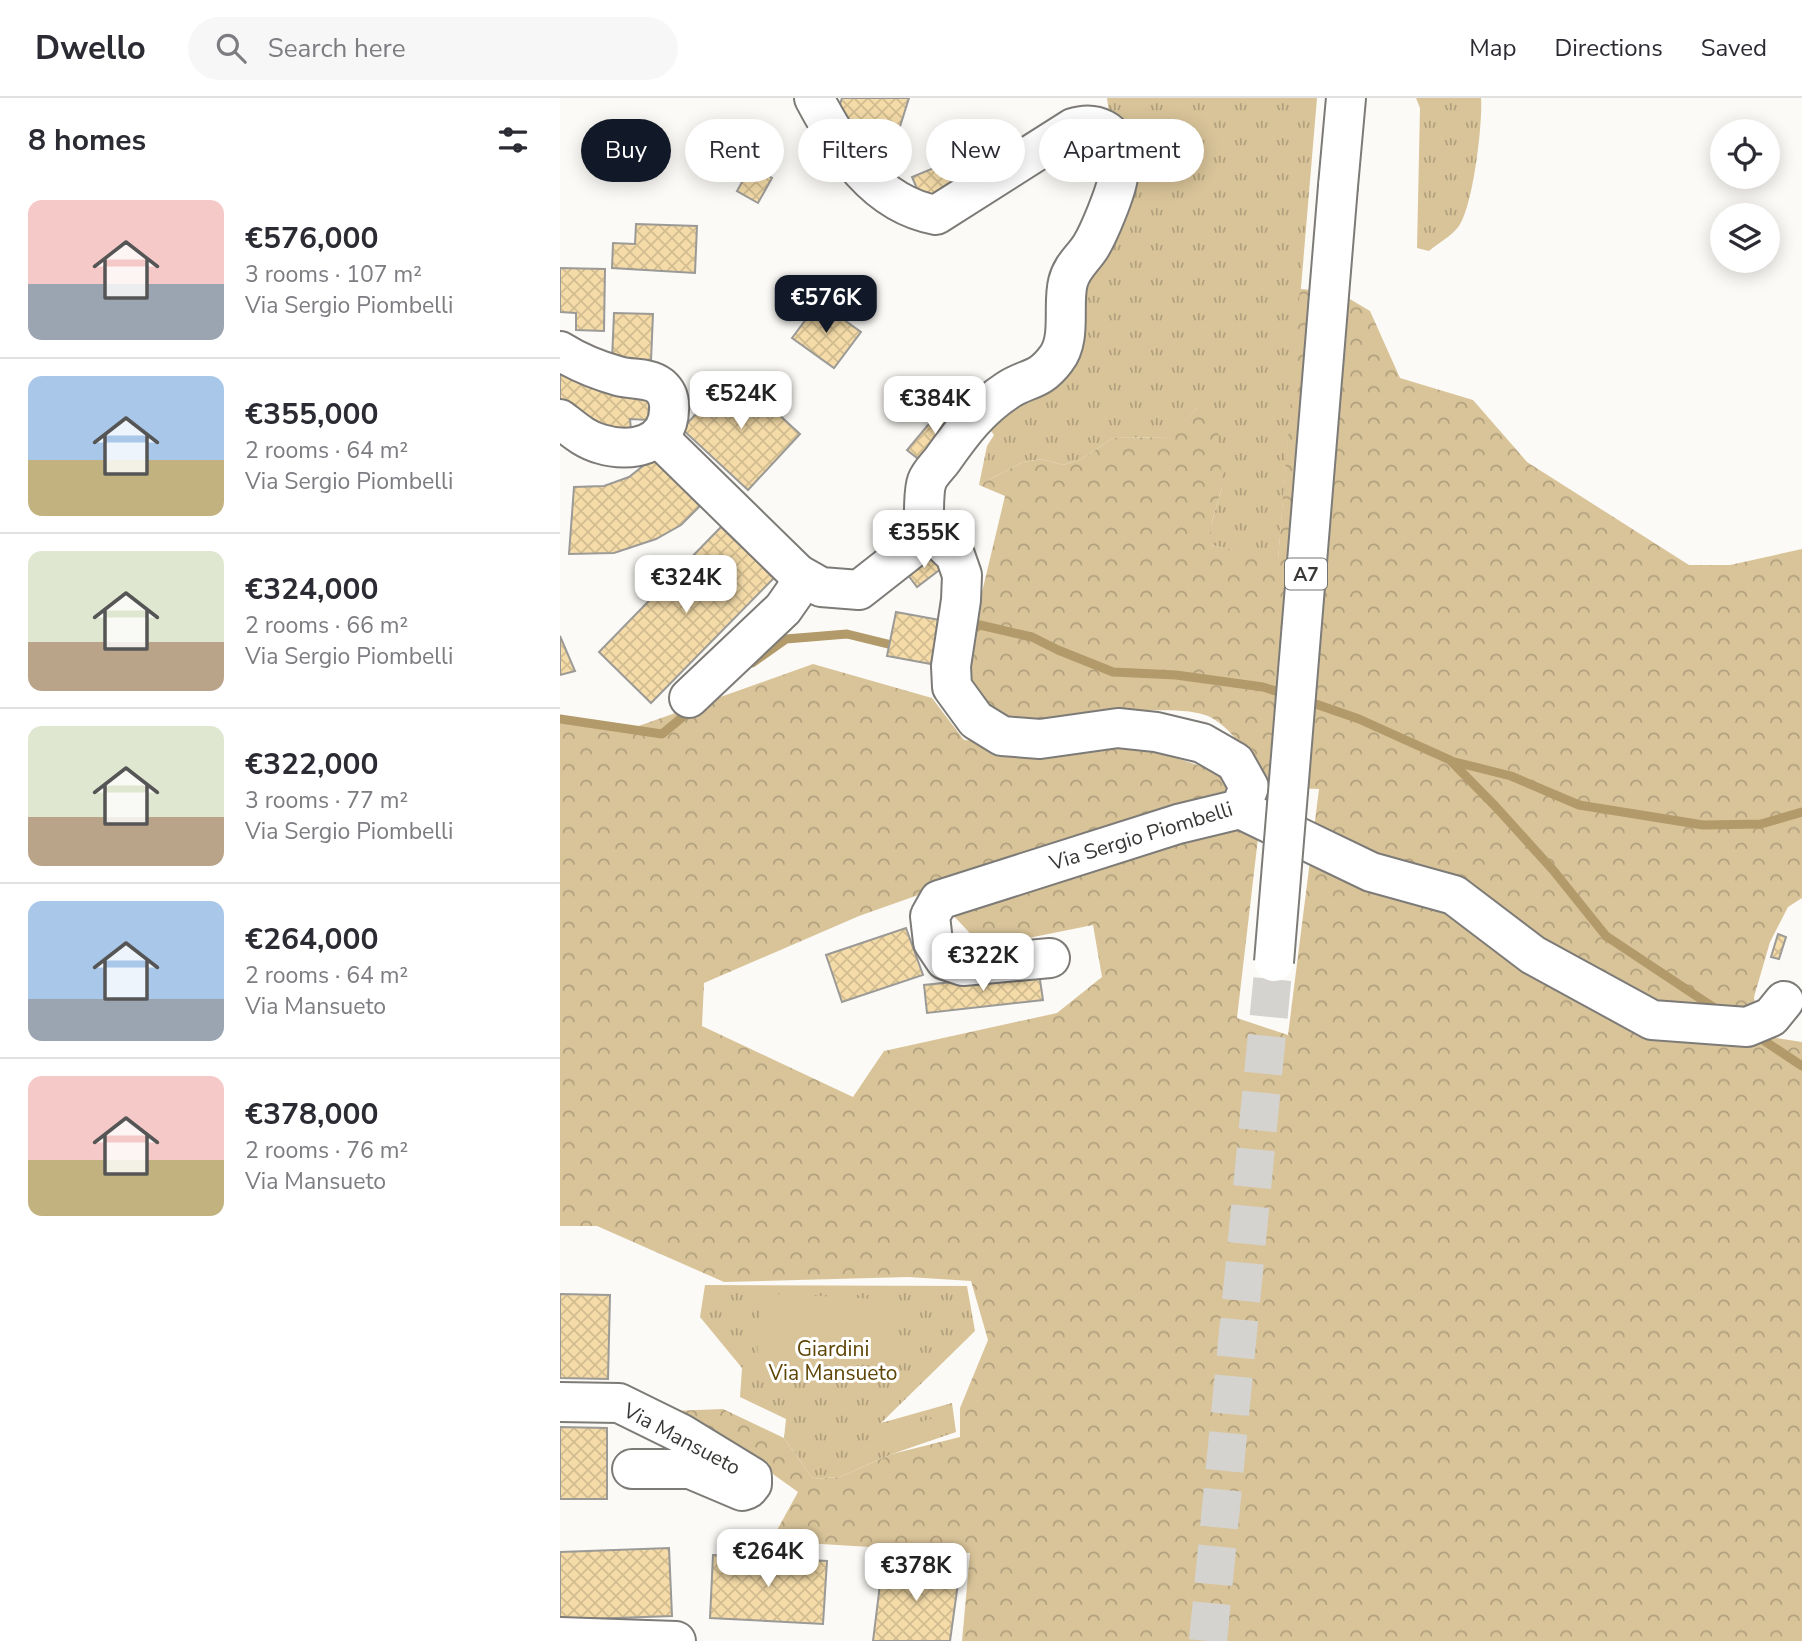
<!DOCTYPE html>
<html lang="en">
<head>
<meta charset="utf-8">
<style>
	body { margin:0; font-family:"Nunito Sans",sans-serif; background:#f7f7f7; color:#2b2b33; height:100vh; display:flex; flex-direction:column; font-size:26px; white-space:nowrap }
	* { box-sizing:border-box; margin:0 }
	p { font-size:23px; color:#7c7c81 }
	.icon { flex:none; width:38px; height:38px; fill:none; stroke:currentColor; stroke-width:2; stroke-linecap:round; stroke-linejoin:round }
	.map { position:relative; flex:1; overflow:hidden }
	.details { display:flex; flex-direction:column; background:#fff; width:560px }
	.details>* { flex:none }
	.hud { position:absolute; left:21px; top:21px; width:665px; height:63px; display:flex; gap:14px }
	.fabs { position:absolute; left:1150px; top:21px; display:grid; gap:14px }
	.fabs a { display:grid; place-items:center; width:70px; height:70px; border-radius:50%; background:#fff; box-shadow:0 4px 18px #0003; font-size:35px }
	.price { position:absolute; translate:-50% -60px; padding:0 16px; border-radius:14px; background:#fff; color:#222; font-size:23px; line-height:46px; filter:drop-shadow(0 2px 4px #0008) }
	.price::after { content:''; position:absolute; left:50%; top:42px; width:21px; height:16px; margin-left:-10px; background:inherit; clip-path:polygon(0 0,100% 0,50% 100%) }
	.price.on { background:#111827; color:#fff }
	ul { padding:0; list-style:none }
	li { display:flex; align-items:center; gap:21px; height:175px; padding:0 28px }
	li+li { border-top:2px solid #e1e1e2 }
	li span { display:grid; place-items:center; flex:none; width:196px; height:140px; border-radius:14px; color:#555 }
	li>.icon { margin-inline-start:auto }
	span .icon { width:84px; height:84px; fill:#fffc; stroke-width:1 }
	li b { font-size:30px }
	h2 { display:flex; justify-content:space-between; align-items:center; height:84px; padding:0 28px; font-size:30px }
	.pill { padding:0 24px; border-radius:32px; background:#fff; box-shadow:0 4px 18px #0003; font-size:24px; line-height:63px }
	.pill.on { background:#111827; color:#fff }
	header { display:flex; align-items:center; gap:42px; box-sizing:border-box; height:98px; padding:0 35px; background:#fff; border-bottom:2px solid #e1e1e2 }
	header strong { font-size:33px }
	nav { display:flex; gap:38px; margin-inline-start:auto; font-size:24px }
	.search { width:490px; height:63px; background:#f7f7f7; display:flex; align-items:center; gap:18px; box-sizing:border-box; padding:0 24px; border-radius:38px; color:#7c7c81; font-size:26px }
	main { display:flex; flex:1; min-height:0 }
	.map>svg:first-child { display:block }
</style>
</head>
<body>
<header>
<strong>Dwello</strong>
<div class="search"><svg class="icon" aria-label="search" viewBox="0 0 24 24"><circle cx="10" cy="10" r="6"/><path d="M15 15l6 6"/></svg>Search here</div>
<nav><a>Map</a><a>Directions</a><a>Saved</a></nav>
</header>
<main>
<section class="details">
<h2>8 homes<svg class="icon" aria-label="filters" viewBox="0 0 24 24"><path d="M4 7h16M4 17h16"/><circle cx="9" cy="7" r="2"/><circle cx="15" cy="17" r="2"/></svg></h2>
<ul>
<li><span style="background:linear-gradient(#f6c9c9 60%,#9aa5b1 0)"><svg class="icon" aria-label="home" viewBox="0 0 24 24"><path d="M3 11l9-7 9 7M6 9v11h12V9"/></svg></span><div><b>€576,000</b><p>3 rooms · 107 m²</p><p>Via Sergio Piombelli</p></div></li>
<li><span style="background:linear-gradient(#a9c7e8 60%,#c2b280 0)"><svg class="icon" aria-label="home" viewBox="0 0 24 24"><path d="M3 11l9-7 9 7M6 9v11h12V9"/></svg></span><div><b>€355,000</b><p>2 rooms · 64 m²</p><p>Via Sergio Piombelli</p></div></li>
<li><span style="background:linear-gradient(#dfe7d0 65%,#b9a48a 0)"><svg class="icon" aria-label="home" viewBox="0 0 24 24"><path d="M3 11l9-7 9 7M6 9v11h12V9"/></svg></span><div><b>€324,000</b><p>2 rooms · 66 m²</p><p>Via Sergio Piombelli</p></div></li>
<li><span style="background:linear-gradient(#dfe7d0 65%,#b9a48a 0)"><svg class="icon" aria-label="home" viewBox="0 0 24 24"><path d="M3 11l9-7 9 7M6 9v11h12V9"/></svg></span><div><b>€322,000</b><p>3 rooms · 77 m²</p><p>Via Sergio Piombelli</p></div></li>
<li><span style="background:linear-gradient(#a9c7e8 70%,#9aa5b1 0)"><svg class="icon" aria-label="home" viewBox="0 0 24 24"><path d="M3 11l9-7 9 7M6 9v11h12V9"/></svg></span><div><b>€264,000</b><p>2 rooms · 64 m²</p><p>Via Mansueto</p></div></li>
<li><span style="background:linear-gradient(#f6c9c9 60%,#c2b280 0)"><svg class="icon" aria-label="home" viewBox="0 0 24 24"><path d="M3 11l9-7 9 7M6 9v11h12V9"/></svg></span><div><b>€378,000</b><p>2 rooms · 76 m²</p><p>Via Mansueto</p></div></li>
</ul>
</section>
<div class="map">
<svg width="1242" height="1543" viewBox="0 0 1242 1543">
	<defs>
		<pattern id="grass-tufts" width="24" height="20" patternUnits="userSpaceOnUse" patternTransform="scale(1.75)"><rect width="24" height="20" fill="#d9c499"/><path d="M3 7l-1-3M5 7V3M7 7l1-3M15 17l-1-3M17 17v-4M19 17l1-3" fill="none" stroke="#b1a07e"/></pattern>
		<pattern id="forest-crowns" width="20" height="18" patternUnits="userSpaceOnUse" patternTransform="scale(1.75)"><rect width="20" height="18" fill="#d9c499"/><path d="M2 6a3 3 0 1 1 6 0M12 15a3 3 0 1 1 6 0" fill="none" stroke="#b1a07e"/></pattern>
		<pattern id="building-cross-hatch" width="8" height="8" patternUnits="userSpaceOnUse" patternTransform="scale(1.75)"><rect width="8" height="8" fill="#f4dba8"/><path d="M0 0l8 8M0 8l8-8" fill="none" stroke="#d2bd91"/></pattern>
	</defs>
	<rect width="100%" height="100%" fill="#fcfaf6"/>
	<!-- grass -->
	<g fill="url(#grass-tufts)">
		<polygon points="547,0 757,0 718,462 651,447 651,427 662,389 637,310 611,339 553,340 522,361 503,367 482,361 463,364 419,387 427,348 434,337 423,322 488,283 517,183 561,103"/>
		<path d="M 856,0 L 921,0 C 923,25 913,109 899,128 C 892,138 878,145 869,153 L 857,150 L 860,10 Z"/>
		<polygon points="145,1187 407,1188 415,1233 321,1325 392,1305 396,1334 332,1356 280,1379 253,1381 224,1340 226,1321 180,1299 182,1270 140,1219"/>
	</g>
	<!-- forest -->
	<path fill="url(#forest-crowns)" fill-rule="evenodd" d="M 740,191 L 778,194 L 810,213 L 840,280 L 913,302 L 967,364 L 1129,467 L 1170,467 L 1242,451 L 1242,800 L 1228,809 L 1210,844 L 1194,899 L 1198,937 L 1242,944 L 1242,1543 L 402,1543 L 410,1455 L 211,1443 L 238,1394 L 189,1359 L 111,1313 L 163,1311 L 224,1340 L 253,1381 L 280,1379 L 332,1356 L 400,1339 L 400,1310 L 428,1242 L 411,1183 L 348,1179 L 164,1184 L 37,1128 L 0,1128 L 0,625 L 73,630 L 253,566 L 372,600 L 404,642 L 475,648 L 563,643 L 703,688 C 692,663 674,630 648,618 C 616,603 489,621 448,625 L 401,582 L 445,398 L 419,387 L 463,364 L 482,361 L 503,367 L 522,361 L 553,340 L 610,339 L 637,310 L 657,312 L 662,389 L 651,427 L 651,447 L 718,461 ZM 704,689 L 759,691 L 728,937 L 677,920 ZM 593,714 L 389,813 L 423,849 L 533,827 L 542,879 L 497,915 L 324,953 L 293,999 L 142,928 L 144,885 L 299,818 Z"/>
	<!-- pitch -->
	<g fill="#d9c499">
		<polygon points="200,1195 336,1202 333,1268 197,1262"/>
		<polygon points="391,1315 394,1332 314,1356 310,1339"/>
	</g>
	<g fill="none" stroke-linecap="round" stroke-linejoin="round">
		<!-- stream -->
		<g stroke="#b29a6a" stroke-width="9">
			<polyline points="408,534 420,527 472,539 498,552 553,574 616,577 703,589 728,597"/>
			<polyline points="192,565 226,541 287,536 340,549"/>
			<polyline points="744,602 799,621 890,662 936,709 993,772 1046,838 1159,913"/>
			<polyline points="0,621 102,636 131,612"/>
			<polyline points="891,663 951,678 1019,707 1143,727 1201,726 1242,714"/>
			<polyline points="1194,936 1242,968"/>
		</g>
	</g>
	<!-- building -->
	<g fill="url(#building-cross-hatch)" stroke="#9b9a96" stroke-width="2">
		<polygon points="282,0 349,0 337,38 276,18"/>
		<polygon points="393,62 404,91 364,107 352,79"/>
		<polygon points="191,68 212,80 198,105 177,93"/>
		<polygon points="76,126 137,128 135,175 52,170 53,145 75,146"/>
		<polygon points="0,170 45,171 44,233 16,232 16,215 0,214"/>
		<polygon points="259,204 301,234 274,270 232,240"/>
		<polygon points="54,215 93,216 91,263 52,261"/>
		<polygon points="0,272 19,285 90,294 88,322 70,321 71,332 28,328 0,305"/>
		<polygon points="174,275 240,336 188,392 122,331"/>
		<polygon points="384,308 402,323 366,367 347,352"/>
		<polygon points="93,360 140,408 121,427 96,441 54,455 9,456 14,389 44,388 69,379"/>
		<polygon points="161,429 214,480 91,605 39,554"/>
		<polygon points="371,454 382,470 357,489 345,473"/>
		<polygon points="336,514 380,522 371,566 327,558"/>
		<polygon points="0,538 15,573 0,577"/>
		<polygon points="346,830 363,877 282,904 266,857"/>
		<polygon points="1218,836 1226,839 1219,861 1211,859"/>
		<polygon points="479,875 483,902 367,915 364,887"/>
		<polygon points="0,1196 50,1197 48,1281 0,1280"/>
		<polygon points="0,1329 47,1330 47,1401 0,1401"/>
		<polygon points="109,1450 112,1518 0,1522 0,1454"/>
		<polygon points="153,1457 267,1463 263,1526 150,1520"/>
		<polygon points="323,1462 400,1471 390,1543 313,1543"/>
	</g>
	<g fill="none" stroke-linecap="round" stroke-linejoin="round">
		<!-- highway-tunnel -->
		<polyline stroke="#d5d3d0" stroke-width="38" stroke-dasharray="38 19" stroke-linecap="butt" points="648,1543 714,864"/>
		<defs>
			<g id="minor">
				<path d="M 254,0 C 281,51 315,106 376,117 L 513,30 C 534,23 558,31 558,58 C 558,64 559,72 558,79 C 556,94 539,135 531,148 C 523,161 512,168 508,184 C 502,207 512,241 496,261 C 479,284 468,279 448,292 C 420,310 402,334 383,361 C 378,368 370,375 367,383 C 363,393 364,428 364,441"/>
				<path d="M 0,253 C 19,265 37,272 58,278 C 72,282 88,279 100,288 C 107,294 110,302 109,312 C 109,348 70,355 41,346 C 25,342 13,331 0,321"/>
				<polyline points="99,340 238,476 261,489 299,492 364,441 377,440 395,457 402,477 401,502 391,568 392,589 416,622 442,638 480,641 558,630 596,634 642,645 675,664 689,689 680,711 618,726 379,802 370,818 373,844 385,862 403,868 490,860"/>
				<polyline points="129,600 223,511 237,491 238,476"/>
				<polyline points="680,711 811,774 894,797 973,857 1092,922 1187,929 1211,919 1224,903"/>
				<polyline points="0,1304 59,1305 120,1335 192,1379 192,1386 188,1391 182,1393 130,1371 72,1371"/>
				<polyline points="0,1539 116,1543"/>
			</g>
			<polyline id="highway" points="778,88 786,0"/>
		</defs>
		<!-- minor casing -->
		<use href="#minor" stroke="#7d7b78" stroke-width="42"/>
		<!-- highway casing -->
		<use href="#highway" stroke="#7d7b78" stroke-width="42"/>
		<!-- minor -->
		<use href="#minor" stroke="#fff" stroke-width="38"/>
		<!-- highway -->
		<use href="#highway" stroke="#fff" stroke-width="38"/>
		<defs>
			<polyline id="highway-bridge" points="714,864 778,88"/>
		</defs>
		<!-- highway-bridge casing -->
		<use href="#highway-bridge" stroke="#7d7b78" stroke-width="42" stroke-linecap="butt"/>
		<!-- highway-bridge -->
		<use href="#highway-bridge" stroke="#fff" stroke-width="38"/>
	</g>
	<g text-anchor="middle" stroke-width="6" stroke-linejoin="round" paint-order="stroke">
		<!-- shield labels -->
		<rect fill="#fff" stroke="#747472" stroke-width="2" x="725" y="460.5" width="42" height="31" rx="5"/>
		<g font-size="19" font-weight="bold" fill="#393836">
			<text x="746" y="483">A7</text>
		</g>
		<!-- street labels -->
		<g font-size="21" fill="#393836" stroke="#fff">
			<text transform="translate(581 738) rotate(-17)" y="7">Via Sergio Piombelli</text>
			<text transform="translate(122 1341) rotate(28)" y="7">Via Mansueto</text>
		</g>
		<!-- park labels -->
		<g font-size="21" fill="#5f4607" stroke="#fff">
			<text x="273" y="1258">Giardini<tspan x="273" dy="24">Via Mansueto</tspan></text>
		</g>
	</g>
</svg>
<div class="fabs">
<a><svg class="icon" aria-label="locate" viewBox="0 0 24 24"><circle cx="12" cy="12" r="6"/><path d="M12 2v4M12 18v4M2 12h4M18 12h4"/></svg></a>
<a><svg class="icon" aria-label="layers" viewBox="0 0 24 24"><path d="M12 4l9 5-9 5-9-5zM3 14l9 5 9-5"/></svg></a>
</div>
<b class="price on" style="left:266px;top:237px">€576K</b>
<b class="price" style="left:181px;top:333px">€524K</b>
<b class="price" style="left:375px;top:338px">€384K</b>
<b class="price" style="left:364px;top:472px">€355K</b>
<b class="price" style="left:126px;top:517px">€324K</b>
<b class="price" style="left:423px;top:895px">€322K</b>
<b class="price" style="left:208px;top:1491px">€264K</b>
<b class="price" style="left:356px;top:1505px">€378K</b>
<div class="hud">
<a class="pill on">Buy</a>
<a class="pill">Rent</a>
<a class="pill">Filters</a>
<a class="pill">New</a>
<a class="pill">Apartment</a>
</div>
</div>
</main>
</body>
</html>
